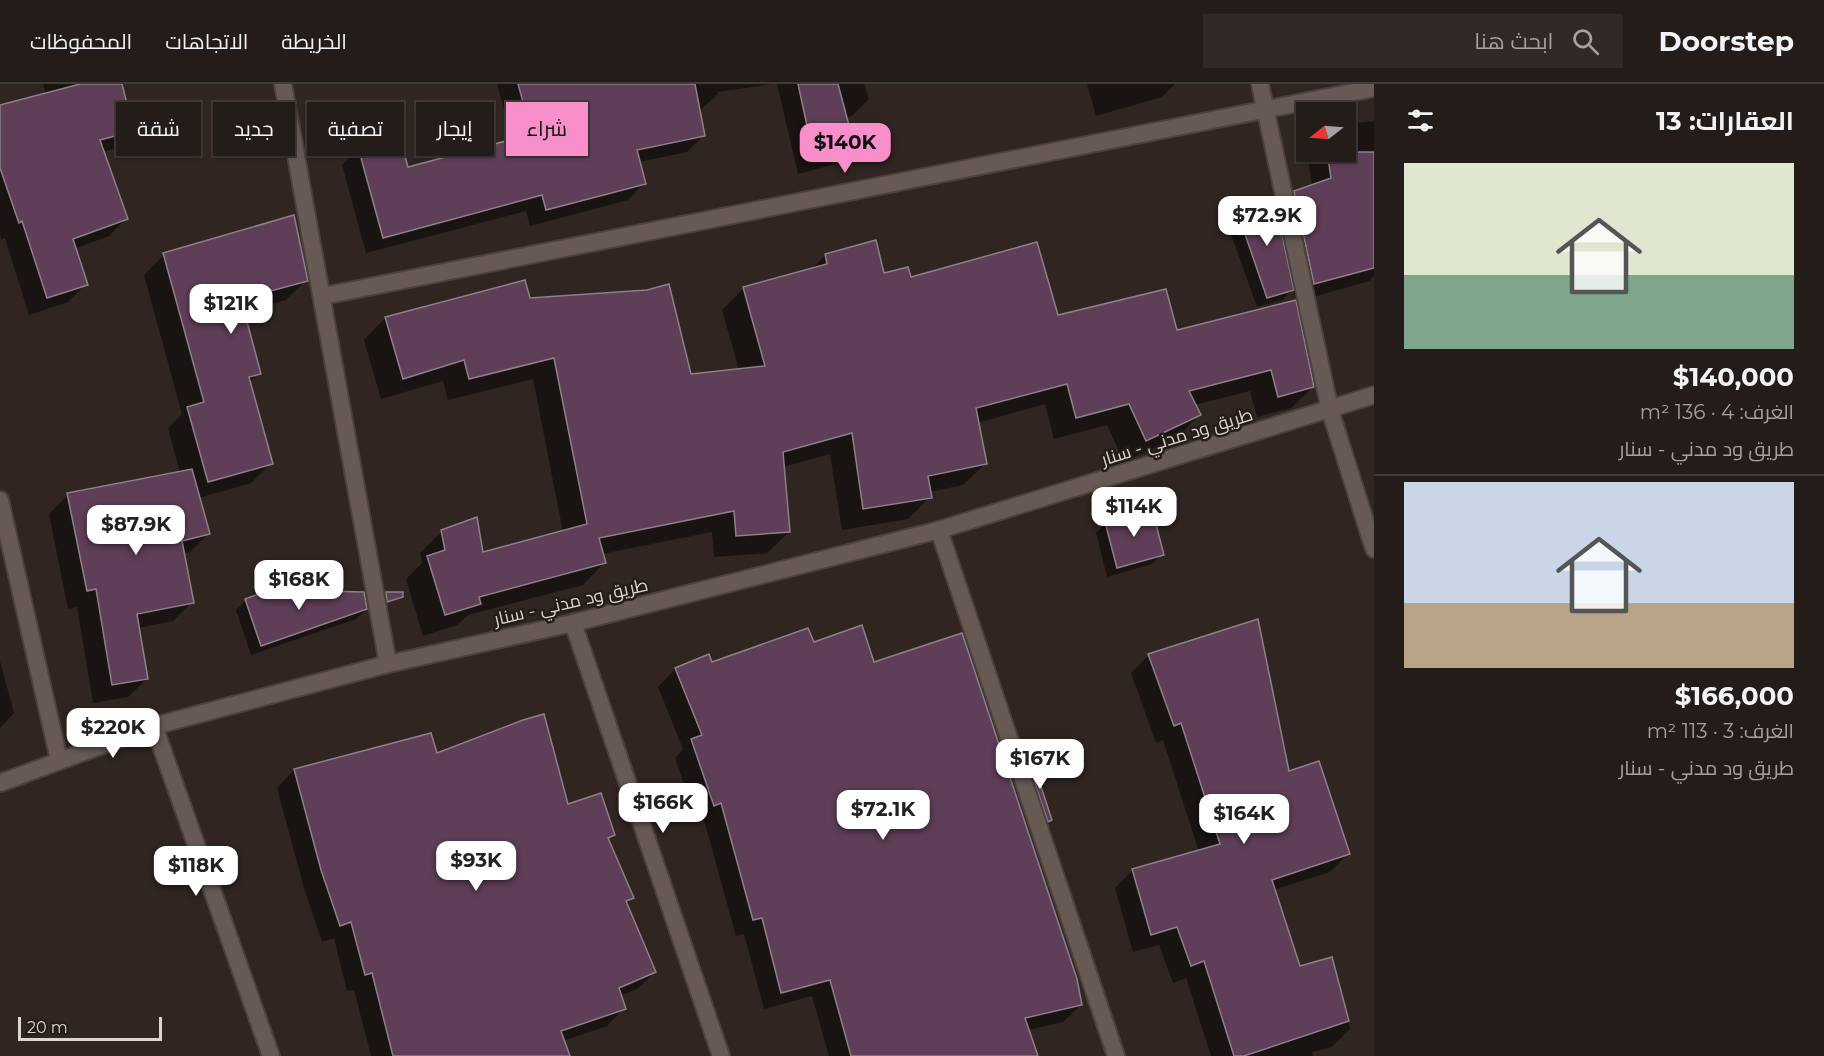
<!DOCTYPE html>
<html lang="ar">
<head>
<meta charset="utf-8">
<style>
	body { margin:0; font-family:Montserrat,Cairo,sans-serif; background:#302925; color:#f1f3f6; direction:rtl; height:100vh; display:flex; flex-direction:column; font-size:22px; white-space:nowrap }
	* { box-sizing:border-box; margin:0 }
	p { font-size:20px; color:#a3a1a2 }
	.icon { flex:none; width:33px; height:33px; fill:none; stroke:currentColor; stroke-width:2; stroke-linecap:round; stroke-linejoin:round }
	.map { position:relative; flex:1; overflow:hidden; direction:ltr }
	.side { display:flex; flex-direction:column; background:#241c18; width:450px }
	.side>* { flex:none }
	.guide { position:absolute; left:18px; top:18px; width:570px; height:54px; direction:rtl; display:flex; gap:12px }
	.needle { width:39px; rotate:253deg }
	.controls { position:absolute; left:1296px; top:18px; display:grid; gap:12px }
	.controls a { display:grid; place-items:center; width:60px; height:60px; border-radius:0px; background:#241c18; box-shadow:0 2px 4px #0004,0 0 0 2px #413a37; font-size:30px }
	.scale { position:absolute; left:18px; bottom:15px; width:144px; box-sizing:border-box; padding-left:6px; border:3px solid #dcd5d1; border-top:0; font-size:16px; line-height:21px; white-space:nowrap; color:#dcd5d1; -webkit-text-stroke:4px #261c17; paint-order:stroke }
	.price { position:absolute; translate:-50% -51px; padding:0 14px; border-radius:12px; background:#fff; color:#222; font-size:20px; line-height:39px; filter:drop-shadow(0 2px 3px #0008) }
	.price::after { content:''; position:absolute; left:50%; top:36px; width:18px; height:14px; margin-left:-9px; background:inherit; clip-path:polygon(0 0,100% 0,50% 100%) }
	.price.active { background:#f98fca; color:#111 }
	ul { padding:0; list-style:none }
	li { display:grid; align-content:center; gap:12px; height:318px; padding:0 30px }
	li+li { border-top:2px solid #413a37 }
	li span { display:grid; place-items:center; height:186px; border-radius:0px; color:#555 }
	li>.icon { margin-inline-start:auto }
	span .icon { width:108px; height:108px; fill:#fffc; stroke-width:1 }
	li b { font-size:26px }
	h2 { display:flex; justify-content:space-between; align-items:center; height:72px; padding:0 30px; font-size:26px }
	.chip { padding:0 21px; border-radius:0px; background:#241c18; box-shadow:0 2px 4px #0004,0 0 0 2px #413a37; font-size:21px; line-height:54px }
	.chip.active { background:#f98fca; color:#111 }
	header { display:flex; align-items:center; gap:36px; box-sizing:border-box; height:84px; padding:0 30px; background:#241c18; border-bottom:2px solid #413a37 }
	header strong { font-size:28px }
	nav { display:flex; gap:33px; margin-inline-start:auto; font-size:21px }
	.search { width:420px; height:54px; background:#302925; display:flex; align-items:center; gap:15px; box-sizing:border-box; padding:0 21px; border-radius:0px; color:#a3a1a2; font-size:22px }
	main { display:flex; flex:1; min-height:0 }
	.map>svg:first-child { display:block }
</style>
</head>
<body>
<header>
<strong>Doorstep</strong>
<div class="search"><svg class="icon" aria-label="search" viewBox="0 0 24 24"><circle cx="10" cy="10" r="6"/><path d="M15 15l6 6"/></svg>ابحث هنا</div>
<nav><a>الخريطة</a><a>الاتجاهات</a><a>المحفوظات</a></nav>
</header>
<main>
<section class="side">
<h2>العقارات: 13<svg class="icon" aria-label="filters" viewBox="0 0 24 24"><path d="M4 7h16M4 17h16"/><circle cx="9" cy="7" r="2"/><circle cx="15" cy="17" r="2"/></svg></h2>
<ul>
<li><span style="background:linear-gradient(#dfe7d0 60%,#7fa58c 0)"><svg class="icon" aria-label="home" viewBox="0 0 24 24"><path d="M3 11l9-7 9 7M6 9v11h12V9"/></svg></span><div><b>$140,000</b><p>الغرف: 4 · 136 m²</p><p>طريق ود مدني - سنار</p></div></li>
<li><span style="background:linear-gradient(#c9d6e8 65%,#b9a48a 0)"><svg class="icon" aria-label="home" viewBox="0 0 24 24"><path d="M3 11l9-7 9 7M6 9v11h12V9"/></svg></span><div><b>$166,000</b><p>الغرف: 3 · 113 m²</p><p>طريق ود مدني - سنار</p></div></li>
</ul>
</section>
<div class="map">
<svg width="1374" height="972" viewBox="0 0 1374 972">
	<rect width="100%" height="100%" fill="#302520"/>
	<!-- shadow -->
	<g fill="#0007">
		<polygon points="43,0 121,0 133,47 115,64 103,68 126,135 109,152 74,165 86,200 68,218 29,231 5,154 1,155 0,151 0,23 46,11"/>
		<polygon points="497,0 772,0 717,8 718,10 699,27 704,51 687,68 639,78 644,99 628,116 530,142 526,127 366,169 342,81 358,65 407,85 513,57"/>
		<polygon points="777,0 864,0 869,15 852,32 845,34 853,64 836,80 798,90"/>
		<polygon points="1087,0 1175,0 1162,13 1096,32"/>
		<polygon points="1374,37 1374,192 1369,197 1296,218 1293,205 1282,216 1257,223 1227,139 1237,129 1273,116 1275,128 1295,108 1312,102 1307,68 1346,68 1346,40"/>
		<polygon points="164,171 306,196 286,216 243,228 259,289 249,299 271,379 251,399 199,414 209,449 190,468 183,470 192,518 173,537 138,544 147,595 128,613 93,619 77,523 68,525 49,430 68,411 180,389 168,344 182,330 144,191"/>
		<polygon points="825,171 883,191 910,195 1057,233 1175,248 1313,303 1291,324 1257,333 1250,307 1194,321 1199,331 1178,353 1124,378 1107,341 1054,355 1045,320 977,339 985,380 963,401 929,408 930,413 908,435 842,446 830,370 783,383 789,448 767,469 714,473 712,448 602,470 604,479 583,501 468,531 457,541 423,552 406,495 422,479 420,469 442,447 482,470 563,448 533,295 448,316 443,297 381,315 364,256 385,234 529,216 690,291 739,286 722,226 744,204 810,187"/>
		<polygon points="1106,439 1162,470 1152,480 1107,493 1096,449"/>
		<polygon points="246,516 366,525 356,535 251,571 236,526"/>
		<polygon points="813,560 873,580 1081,921 1063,938 1028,946 1036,972 829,972 812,912 764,925 744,850 736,852 704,736 697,738 675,674 683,665 658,603 675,585 709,572 711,580"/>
		<polygon points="1149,571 1288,689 1348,770 1330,788 1273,806 1299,883 1331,875 1350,945 1332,963 1312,968 1313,972 1211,972 1186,894 1173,899 1159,861 1133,868 1115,804 1133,786 1199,768 1163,656 1156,659 1131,589"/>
		<polygon points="0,577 14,629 0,644"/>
		<polygon points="436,671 567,722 614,751 607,757 632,814 626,820 655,888 637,905 620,912 624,924 607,942 518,972 371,972 354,906 347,907 334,854 322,858 304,804 277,704 294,686"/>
		<polygon points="1028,677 1050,736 1040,746 1018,687"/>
	</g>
	<!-- building -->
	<g fill="#5f3e58" stroke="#8c8189" stroke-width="1.5">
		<polygon points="80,0 122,0 134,47 100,56 128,135 73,155 88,201 47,214 22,137 19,139 0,84 0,21"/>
		<polygon points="518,0 695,0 705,52 637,66 646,100 546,126 542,111 383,154 358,63 399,51 408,83 532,50"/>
		<polygon points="798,0 838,0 855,64 814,74"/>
		<polygon points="1327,68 1374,68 1374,184 1314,200 1294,107 1331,94"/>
		<polygon points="1274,114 1294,206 1267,214 1237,127"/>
		<polygon points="294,131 308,197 241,215 261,290 249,293 273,380 208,398 187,323 204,318 163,169"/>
		<polygon points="876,156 884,189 908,183 911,193 1037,158 1058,231 1166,205 1177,246 1296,216 1314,303 1278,313 1271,286 1189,307 1201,331 1146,357 1129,320 1076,334 1067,300 976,324 987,380 928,392 932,414 863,425 852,349 783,368 790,448 736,452 734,427 599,454 606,479 479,513 481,520 445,531 427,472 445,466 441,446 477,433 483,468 587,440 554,274 469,295 464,276 403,295 385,233 525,196 530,214 647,206 669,200 691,290 765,282 743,203 827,180 825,170"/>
		<polygon points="192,385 210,450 182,457 194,519 137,530 148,595 112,601 96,505 87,507 67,409"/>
		<polygon points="1152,425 1164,471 1117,484 1105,438"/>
		<polygon points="270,506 364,508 367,525 261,562 245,515"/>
		<polygon points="386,508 403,508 403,513 387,518"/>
		<polygon points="1258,535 1289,687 1319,677 1350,770 1272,796 1300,882 1332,873 1349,937 1244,972 1234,972 1204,877 1191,882 1177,843 1151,851 1132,785 1220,760 1181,639 1174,642 1148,570"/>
		<polygon points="862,541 874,578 962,549 1077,895 1082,921 1025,934 1038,972 851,972 830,896 781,909 762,834 753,836 721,719 714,722 691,655 702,651 675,584 709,570 712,578 808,544 814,558"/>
		<polygon points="544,630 568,720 601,709 615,751 608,754 634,814 626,817 656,888 619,904 626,925 561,947 570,972 393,972 372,889 365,891 351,838 340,842 321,786 294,685 431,649 437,669 523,636"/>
		<polygon points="1032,675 1052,736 1048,738 1027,676"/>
	</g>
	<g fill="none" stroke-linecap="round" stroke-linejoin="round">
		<defs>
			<g id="minor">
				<polyline points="283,0 388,580"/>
				<polyline points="1260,0 1330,326 1374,465"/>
				<polyline points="323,212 1374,4"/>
				<polyline points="0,416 59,676"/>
				<polyline points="939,446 1116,972"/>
				<polyline points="573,539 721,972"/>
				<polyline points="154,642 271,972"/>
				<polyline points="0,699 154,642 388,580 573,539 939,446 1374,311"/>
			</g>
		</defs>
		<!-- minor casing -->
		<use href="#minor" stroke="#4b423d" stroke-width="20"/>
		<!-- minor -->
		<use href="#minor" stroke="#675a54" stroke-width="16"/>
	</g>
	<g text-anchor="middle" stroke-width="5" stroke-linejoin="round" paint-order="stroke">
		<!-- street labels -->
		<g font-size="18" fill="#dcd5d1" stroke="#261c17">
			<text transform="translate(1177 353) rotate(-17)" y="6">طريق ود مدني - سنار</text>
			<text transform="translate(571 518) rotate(-13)" y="6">طريق ود مدني - سنار</text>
		</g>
	</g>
</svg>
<div class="controls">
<a><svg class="needle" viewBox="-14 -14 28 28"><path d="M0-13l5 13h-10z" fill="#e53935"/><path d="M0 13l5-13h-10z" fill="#a3a1a2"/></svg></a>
</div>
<div class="scale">20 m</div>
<b class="price active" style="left:845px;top:90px">$140K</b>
<b class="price" style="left:1267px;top:163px">$72.9K</b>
<b class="price" style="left:231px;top:251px">$121K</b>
<b class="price" style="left:1134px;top:454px">$114K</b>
<b class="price" style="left:136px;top:472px">$87.9K</b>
<b class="price" style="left:299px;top:527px">$168K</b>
<b class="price" style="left:113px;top:675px">$220K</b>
<b class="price" style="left:1040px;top:706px">$167K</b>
<b class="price" style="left:663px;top:750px">$166K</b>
<b class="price" style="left:883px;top:757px">$72.1K</b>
<b class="price" style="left:1244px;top:761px">$164K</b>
<b class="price" style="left:476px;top:808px">$93K</b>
<b class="price" style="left:196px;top:813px">$118K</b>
<div class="guide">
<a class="chip active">شراء</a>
<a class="chip">إيجار</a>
<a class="chip">تصفية</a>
<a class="chip">جديد</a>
<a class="chip">شقة</a>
</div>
</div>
</main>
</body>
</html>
